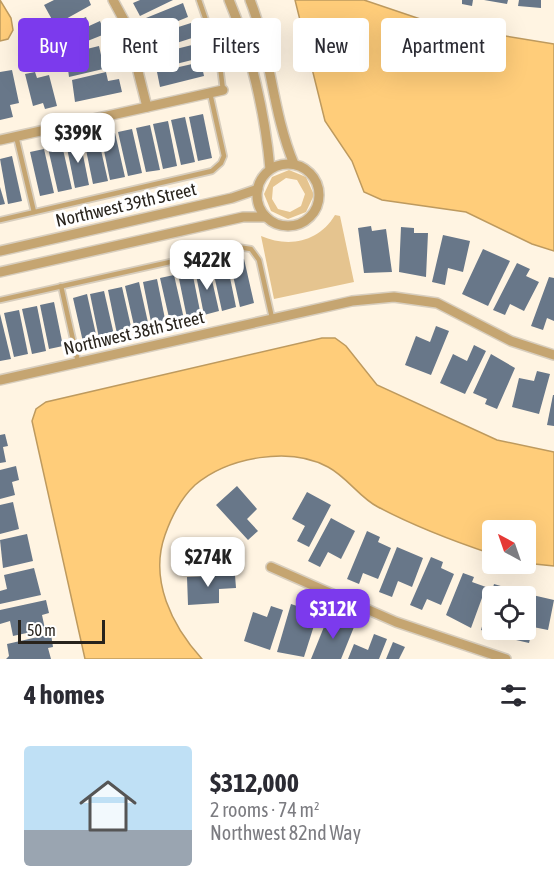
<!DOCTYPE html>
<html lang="en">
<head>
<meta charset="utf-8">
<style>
	body { margin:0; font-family:"Asap Condensed",sans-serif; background:#f2f2f3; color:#2b2b33; height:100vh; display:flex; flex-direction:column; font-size:22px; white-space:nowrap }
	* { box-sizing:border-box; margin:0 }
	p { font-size:20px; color:#7c7c81 }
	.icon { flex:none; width:33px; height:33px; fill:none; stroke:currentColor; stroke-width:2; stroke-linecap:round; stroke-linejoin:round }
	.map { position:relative; height:659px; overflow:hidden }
	.sheet { display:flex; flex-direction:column; background:#fff; flex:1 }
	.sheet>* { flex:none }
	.banner { position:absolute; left:18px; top:18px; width:519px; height:54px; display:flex; gap:12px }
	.needle { width:39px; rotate:320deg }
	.controls { position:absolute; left:482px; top:520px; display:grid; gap:12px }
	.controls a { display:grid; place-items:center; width:54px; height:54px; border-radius:6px; background:#fff; box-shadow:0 6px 24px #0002; font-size:30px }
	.scale { position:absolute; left:18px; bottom:15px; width:87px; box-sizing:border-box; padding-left:6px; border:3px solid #28231c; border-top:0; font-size:16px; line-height:21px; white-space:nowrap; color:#28231c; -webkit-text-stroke:4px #fff; paint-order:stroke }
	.price { position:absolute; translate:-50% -51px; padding:0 14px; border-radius:12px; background:#fff; color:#222; font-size:20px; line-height:39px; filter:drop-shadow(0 2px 3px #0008) }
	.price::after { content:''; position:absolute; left:50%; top:36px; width:18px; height:14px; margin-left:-9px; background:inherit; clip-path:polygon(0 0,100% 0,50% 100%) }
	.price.selected { background:#7c3aed; color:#fff }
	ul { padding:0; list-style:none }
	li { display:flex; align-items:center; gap:18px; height:150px; padding:0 24px }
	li+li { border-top:2px solid #e1e1e2 }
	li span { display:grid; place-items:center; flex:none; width:168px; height:120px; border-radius:6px; color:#555 }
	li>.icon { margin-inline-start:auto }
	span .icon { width:72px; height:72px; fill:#fffc; stroke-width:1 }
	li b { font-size:26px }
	h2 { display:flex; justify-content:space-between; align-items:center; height:72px; padding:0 24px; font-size:26px }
	.chip { padding:0 21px; border-radius:6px; background:#fff; box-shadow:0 6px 24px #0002; font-size:21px; line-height:54px }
	.chip.selected { background:#7c3aed; color:#fff }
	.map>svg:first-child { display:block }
</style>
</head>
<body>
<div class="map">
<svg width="554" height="659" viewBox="0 0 554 659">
	<rect width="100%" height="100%" fill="#fff4e2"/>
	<!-- green -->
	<g fill="#e5c48f" fill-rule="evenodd">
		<path d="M 289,170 L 306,177 L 314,195 L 306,212 L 288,219 L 271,211 L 264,194 L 272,177 ZM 286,178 L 297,180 L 305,194 L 301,206 L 290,212 L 278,209 L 272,199 L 273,187 Z"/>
		<path d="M 335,215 L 340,216 L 354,282 L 274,299 L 261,236 C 289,248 319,242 335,215 Z"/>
	</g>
	<!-- water -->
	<g fill="#ffcd7a" stroke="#be9a5e" stroke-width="1.5">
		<polygon points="0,0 11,18 13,30 8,39 0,41"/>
		<polygon points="295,0 364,0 438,25 554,44 554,251 532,244 466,212 382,200 364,192 352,161 325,121"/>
		<path d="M 322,338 L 335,338 L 346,346 L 377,385 L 497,440 L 554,452 L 554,566 L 525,563 L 525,531 L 492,531 L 492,554 C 453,541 414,526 378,507 C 360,498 347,477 328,467 C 290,446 228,457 195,485 C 181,498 171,518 165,535 C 149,580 172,626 202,659 L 85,659 L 32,421 L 36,409 L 46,402 Z"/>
	</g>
	<!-- building -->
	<g fill="#687789">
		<polygon points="54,0 89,0 91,5 55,25 44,5"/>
		<polygon points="140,0 173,0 140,16 133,3"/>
		<polygon points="462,0 473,0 472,6 462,4"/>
		<polygon points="484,0 508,0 507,4"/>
		<polygon points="519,0 541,0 541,8 518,6"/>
		<polygon points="183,3 188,17 146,34 141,20"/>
		<polygon points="86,17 89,26 100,21 105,34 60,52 54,30"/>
		<polygon points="191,23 195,37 152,51 147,37"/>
		<polygon points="196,44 200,58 156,69 152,55"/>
		<polygon points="99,46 101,55 113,53 116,66 69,77 66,54"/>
		<polygon points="201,62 204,76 160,87 157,72"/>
		<polygon points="12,70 19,103 10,105 13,117 0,120 0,72"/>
		<polygon points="35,72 37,78 49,75 57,106 45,109 43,103 33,106 25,74"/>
		<polygon points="106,72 108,81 119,79 122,92 75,102 72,80"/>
		<polygon points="203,114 212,158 198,161 189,117"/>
		<polygon points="185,117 195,162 181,165 171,120"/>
		<polygon points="168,121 177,166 163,169 153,124"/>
		<polygon points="150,125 160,170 146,172 136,128"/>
		<polygon points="132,129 142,173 128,176 118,132"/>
		<polygon points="115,133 125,177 110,180 101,136"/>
		<polygon points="98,137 108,181 93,184 84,140"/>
		<polygon points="80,140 89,185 75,188 66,143"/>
		<polygon points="62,145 72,189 58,192 48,148"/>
		<polygon points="44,149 54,193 40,196 30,152"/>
		<polygon points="12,156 22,201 8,204 0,159"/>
		<polygon points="0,187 5,204 0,205"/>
		<polygon points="371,226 372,231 386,229 392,272 364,273 358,228"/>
		<polygon points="401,227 414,228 414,233 428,233 426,277 399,272"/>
		<polygon points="443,235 470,241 463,272 448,268 445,285 432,282"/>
		<polygon points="483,249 510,261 488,306 462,294"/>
		<polygon points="244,259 254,303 240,307 230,262"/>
		<polygon points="227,263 236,307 222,311 212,266"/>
		<polygon points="517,263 530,269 526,276 539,282 524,311 510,304 505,315 493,310"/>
		<polygon points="209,267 219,311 204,315 195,270"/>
		<polygon points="192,271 201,316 187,318 178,274"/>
		<polygon points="174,275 184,319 170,322 160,278"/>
		<polygon points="549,277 554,278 554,321 547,318 543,330 531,326"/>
		<polygon points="157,279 166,324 152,327 143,282"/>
		<polygon points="139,282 149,327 135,330 125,286"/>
		<polygon points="122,287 132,331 117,334 108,290"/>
		<polygon points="104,291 114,335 99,338 90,294"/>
		<polygon points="87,294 97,339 83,342 73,298"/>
		<polygon points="54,302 63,346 49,349 40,305"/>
		<polygon points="37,306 46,351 32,354 22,309"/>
		<polygon points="19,310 28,354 14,357 4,313"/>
		<polygon points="0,314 11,359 0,361"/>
		<polygon points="436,326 449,331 431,375 405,365 416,336 430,342"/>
		<polygon points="474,345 486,351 465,394 440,383 453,354 467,361"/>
		<polygon points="491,354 515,368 497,409 485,404 487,399 473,393"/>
		<polygon points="537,371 550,374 539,414 512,407 519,378 534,381"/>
		<polygon points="553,395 554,395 554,426 547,425"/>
		<polygon points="5,434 8,446 3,447 6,462 0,463 0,435"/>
		<polygon points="16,466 19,480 12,482 15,495 0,499 0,470"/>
		<polygon points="237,486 257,509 247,519 258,531 248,540 216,505"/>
		<polygon points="307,492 331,505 309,547 297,541 305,526 292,519"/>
		<polygon points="13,502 19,529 0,534 0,505"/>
		<polygon points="331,518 355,531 341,559 328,552 320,567 308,561"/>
		<polygon points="367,531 380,537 378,542 391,548 378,579 363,573 359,584 347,579"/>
		<polygon points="27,534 33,561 3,568 0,540"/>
		<polygon points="217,541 218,556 234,555 235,569 187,570 186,542"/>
		<polygon points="397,547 423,558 412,587 398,581 392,597 379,592"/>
		<polygon points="431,557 443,562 441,568 454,574 441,605 427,599 422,610 410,605"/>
		<polygon points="34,568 41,595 0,604 0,591 7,589 4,575"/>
		<polygon points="463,573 474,577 472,582 486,587 471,628 446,615"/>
		<polygon points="235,575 236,588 219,589 219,603 188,605 187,577"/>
		<polygon points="494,584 521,592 520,597 492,597 493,634 481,630"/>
		<polygon points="528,594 554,600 548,630 533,627 529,643 516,640 519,630 525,630"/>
		<polygon points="46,600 49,613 42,615 45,629 13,636 10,621 0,624 0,610"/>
		<polygon points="291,604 318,613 304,657 277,652"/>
		<polygon points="271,606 283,610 270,650 244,641 253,612 267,617"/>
		<polygon points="328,617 354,627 341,659 311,659"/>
		<polygon points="51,634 53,647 48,648 51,659 6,659 9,656 7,644"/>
		<polygon points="374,634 387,639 379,659 348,659 354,644 368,650"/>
		<polygon points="393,642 405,647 399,659 386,659"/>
	</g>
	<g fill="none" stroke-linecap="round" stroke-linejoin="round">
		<defs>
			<g id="lane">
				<polyline points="199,0 219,58 223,90"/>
				<polyline points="16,136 34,212"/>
				<polyline points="0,220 212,171 221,163 224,156 210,93"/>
				<polyline points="61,286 78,362"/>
				<polyline points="0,300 237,247 251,249 259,260 272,318"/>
			</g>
			<g id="street">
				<polyline points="113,0 126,24 147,107"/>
				<path d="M 229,0 C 251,52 265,113 270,169"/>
				<path d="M 250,0 C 271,53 272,112 294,164"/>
				<polyline points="0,140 223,90"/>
				<circle cx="288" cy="195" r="31"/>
				<polyline points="0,251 232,198 258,189"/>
				<polyline points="0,272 243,217 266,217"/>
				<polyline points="0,380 352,301 394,297 437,303 511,341 554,355"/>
				<polyline points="271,567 396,622 506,659"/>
			</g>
		</defs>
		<!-- lane casing -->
		<use href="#lane" stroke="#d8cebe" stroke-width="8"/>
		<!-- street casing -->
		<use href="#street" stroke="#d8cebe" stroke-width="12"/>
		<!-- lane -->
		<use href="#lane" stroke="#c5a571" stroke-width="4.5"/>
		<!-- street -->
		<use href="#street" stroke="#c5a571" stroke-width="9"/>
	</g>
	<g text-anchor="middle" stroke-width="6" stroke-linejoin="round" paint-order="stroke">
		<!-- street labels -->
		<g font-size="18" fill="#28231c" stroke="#fff">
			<text transform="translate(126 205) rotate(-13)" y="6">Northwest 39th Street</text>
			<text transform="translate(134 333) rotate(-13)" y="6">Northwest 38th Street</text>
		</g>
	</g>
</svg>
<div class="controls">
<a><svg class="needle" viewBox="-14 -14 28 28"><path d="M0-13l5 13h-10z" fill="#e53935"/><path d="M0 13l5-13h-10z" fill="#7c7c81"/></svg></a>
<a><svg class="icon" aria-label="locate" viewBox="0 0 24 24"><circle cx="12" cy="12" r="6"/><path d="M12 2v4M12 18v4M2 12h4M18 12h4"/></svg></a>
</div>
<div class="scale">50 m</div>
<b class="price" style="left:78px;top:164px">$399K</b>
<b class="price" style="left:207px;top:291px">$422K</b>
<b class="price" style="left:208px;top:588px">$274K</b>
<b class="price selected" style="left:333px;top:640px">$312K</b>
<div class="banner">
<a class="chip selected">Buy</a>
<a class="chip">Rent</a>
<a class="chip">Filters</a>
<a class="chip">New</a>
<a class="chip">Apartment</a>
</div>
</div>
<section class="sheet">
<h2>4 homes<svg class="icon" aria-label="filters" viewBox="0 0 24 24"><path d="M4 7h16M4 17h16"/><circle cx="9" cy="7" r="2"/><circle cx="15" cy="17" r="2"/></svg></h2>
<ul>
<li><span style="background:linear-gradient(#bfe0f5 70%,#9aa5b1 0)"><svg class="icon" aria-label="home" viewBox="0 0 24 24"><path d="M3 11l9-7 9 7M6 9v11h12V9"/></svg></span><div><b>$312,000</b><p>2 rooms · 74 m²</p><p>Northwest 82nd Way</p></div></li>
</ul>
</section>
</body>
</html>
